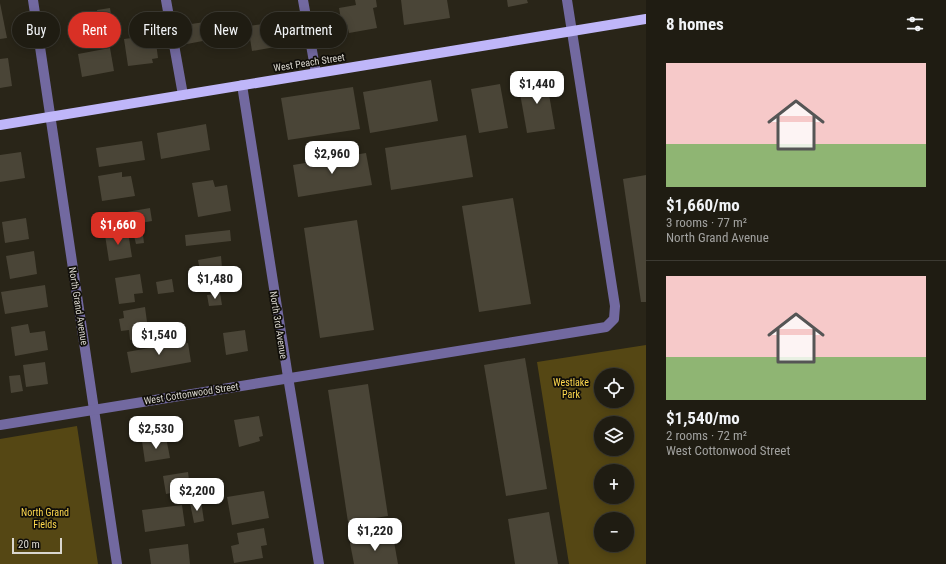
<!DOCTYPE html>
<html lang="en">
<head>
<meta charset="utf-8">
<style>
	body { margin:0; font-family:"Roboto Condensed",sans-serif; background:#27251b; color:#f1f3f6; height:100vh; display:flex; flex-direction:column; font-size:15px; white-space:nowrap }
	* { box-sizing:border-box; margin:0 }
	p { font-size:13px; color:#a1a19f }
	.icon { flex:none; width:22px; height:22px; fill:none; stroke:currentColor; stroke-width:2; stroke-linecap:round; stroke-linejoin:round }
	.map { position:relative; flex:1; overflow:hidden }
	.sheet { display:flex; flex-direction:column; background:#1f1c12; width:300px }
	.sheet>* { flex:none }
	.banner { position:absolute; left:12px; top:12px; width:380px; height:36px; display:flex; gap:8px }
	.tools { position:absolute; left:594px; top:368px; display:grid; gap:8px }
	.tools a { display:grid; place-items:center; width:40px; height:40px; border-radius:50%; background:#1f1c12; box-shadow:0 2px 10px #0003,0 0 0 1px #3c3a32; font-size:20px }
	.scale { position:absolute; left:12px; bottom:10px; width:50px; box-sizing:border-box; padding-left:4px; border:2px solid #dad7cf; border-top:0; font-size:11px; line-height:14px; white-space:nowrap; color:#dad7cf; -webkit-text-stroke:3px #100e09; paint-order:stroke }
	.price { position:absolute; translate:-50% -34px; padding:0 9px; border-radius:8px; background:#fff; color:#222; font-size:13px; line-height:26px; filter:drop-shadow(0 1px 2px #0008) }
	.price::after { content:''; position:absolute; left:50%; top:24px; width:12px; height:9px; margin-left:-6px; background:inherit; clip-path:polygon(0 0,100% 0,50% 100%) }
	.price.on { background:#d93025; color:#fff }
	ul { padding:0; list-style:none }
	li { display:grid; align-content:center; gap:8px; height:212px; padding:0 20px }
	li+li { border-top:1px solid #3c3a32 }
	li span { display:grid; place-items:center; height:124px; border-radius:0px; color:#555 }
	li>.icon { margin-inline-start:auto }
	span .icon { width:72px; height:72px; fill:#fffc; stroke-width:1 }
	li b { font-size:17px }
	h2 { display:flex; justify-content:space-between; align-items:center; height:48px; padding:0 20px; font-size:17px }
	.pill { padding:0 14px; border-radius:18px; background:#1f1c12; box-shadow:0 2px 10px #0003,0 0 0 1px #3c3a32; font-size:14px; line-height:36px }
	.pill.on { background:#d93025; color:#fff }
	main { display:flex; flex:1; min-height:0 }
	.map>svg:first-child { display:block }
</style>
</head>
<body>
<main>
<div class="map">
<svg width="646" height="564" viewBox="0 0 646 564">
	<rect width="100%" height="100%" fill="#292518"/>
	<!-- green -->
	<g fill="#554714" fill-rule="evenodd">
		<path d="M 646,345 L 646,564 L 569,564 L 537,362 ZM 601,375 L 627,375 L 627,401 L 601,401 ZM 601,423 L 627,423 L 627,449 L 601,449 ZM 601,471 L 627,471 L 627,497 L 601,497 ZM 601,519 L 627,519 L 627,545 L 601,545 Z"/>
		<polygon points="77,426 98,564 0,564 0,439"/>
	</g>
	<!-- building -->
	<g fill="#4a4537">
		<polygon points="355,0 376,0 377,7 373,8 377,28 349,33 347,24 342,25 339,8 356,5"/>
		<polygon points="401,0 447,0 450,18 404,25"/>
		<polygon points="507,0 527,0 528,3 508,7"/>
		<polygon points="0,3 7,38 0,39"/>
		<polygon points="110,8 114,33 75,40 71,19 80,18 81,22 95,20 95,17 98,16 97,10"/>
		<polygon points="205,22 208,40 187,44 184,25"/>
		<polygon points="277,22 281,46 252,51 248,26"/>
		<polygon points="155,35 158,58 152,59 153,63 128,66 124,39"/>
		<polygon points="110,48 114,71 82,77 78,54"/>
		<polygon points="8,58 12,86 0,88 0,59"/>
		<polygon points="546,77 555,129 527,133 518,82"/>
		<polygon points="431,80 438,121 370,133 363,92"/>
		<polygon points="500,84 508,128 479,133 471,89"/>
		<polygon points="353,87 360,129 288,140 281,98"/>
		<polygon points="206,124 210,150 161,159 157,133"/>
		<polygon points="466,135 473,177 391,190 385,148"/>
		<polygon points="142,141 145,160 99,167 96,148"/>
		<polygon points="21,152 25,178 0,182 0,155"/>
		<polygon points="366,153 372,185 298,197 293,165"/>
		<polygon points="122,172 122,177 131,176 135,196 102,201 98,176"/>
		<polygon points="646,175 646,302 641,302 623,179"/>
		<polygon points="213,180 215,187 227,185 231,211 198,217 192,183"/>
		<polygon points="513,198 531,304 479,312 462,206"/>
		<polygon points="150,208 152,221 123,226 121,213"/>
		<polygon points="26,218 29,239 5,243 2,222"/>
		<polygon points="357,220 374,330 320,338 304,228"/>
		<polygon points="230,230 231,241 186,246 185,235"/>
		<polygon points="128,232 132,257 109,261 105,235"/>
		<polygon points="143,235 144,243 136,244 134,236"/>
		<polygon points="34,251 37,274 10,279 6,256"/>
		<polygon points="221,256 222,268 218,269 219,280 202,282 198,260"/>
		<polygon points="140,274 143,293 134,294 135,302 119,304 115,278"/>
		<polygon points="172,279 174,292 158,294 156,282"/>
		<polygon points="45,285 48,307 5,314 1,292"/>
		<polygon points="220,293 222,305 209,306 207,295"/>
		<polygon points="145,307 149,337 130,340 129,330 121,331 119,319 124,318 123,311"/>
		<polygon points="28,324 30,333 45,331 48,350 15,356 11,327"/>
		<polygon points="245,330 248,351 226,355 223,333"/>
		<polygon points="167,339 168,346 188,343 191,362 131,373 127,352 149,348 148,342"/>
		<polygon points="525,358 547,489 506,496 484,365"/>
		<polygon points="45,362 48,384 26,387 23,365"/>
		<polygon points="20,375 23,391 11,393 9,376"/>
		<polygon points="368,384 388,516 348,522 328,390"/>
		<polygon points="259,416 263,436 259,437 260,441 239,447 234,420"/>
		<polygon points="166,437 170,458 145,462 142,441"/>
		<polygon points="188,472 189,480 185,481 187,490 166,494 163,476"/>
		<polygon points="264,491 269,518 232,525 227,497"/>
		<polygon points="201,501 204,521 194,523 190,503"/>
		<polygon points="182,505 185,526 145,532 142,510"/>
		<polygon points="549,512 558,564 515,564 508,519"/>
		<polygon points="264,528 267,545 261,546 263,558 234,563 231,546 239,544 237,533"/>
		<polygon points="393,536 398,564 354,564 350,543"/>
		<polygon points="188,544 190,564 151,564 149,549"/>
	</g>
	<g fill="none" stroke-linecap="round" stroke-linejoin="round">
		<!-- minor -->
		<g stroke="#7269a0" stroke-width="10">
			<polyline points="33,0 117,564"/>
			<polyline points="166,0 183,95"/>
			<polyline points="303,0 316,73"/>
			<polyline points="242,85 288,377 319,564"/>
			<polyline points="0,425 606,327 614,319 615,306 567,0"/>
		</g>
		<!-- major -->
		<polyline stroke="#bfb6f9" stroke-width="10" points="0,125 646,19"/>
	</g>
	<g text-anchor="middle" stroke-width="3.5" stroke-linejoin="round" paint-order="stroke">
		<!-- street labels -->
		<g font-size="10" fill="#dad7cf" stroke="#100e09">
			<text transform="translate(309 62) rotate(-9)" y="4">West Peach Street</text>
			<text transform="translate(79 306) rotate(81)" y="4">North Grand Avenue</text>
			<text transform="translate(279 325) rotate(81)" y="4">North 3rd Avenue</text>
			<text transform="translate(191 393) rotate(-9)" y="4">West Cottonwood Street</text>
		</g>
		<!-- park labels -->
		<g font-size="10" fill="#fed94e" stroke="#100e09">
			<text x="571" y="386">Westlake<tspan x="571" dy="12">Park</tspan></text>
			<text x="45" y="516">North Grand<tspan x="45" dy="12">Fields</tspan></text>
		</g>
	</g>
</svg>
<div class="tools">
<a><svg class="icon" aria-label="locate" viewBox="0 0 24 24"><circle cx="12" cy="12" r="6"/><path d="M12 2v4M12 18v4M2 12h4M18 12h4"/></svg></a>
<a><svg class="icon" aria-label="layers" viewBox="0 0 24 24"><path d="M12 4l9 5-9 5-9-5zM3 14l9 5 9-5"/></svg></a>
<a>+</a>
<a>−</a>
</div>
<div class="scale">20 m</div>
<b class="price" style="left:537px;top:105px">$1,440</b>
<b class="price" style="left:332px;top:175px">$2,960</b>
<b class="price on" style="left:118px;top:246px">$1,660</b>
<b class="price" style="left:215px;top:300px">$1,480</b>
<b class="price" style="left:159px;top:356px">$1,540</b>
<b class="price" style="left:156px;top:450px">$2,530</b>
<b class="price" style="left:197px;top:512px">$2,200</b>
<b class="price" style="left:375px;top:552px">$1,220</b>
<div class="banner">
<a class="pill">Buy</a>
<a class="pill on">Rent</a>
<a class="pill">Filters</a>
<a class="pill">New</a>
<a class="pill">Apartment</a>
</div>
</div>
<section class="sheet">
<h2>8 homes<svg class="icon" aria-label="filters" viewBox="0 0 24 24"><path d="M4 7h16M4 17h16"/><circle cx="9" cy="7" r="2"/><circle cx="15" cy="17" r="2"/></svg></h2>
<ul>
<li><span style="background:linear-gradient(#f6c9c9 65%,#8fb573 0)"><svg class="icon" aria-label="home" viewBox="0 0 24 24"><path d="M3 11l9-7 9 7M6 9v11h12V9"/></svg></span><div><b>$1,660/mo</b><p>3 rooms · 77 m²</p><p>North Grand Avenue</p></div></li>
<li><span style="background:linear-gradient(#f6c9c9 65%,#8fb573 0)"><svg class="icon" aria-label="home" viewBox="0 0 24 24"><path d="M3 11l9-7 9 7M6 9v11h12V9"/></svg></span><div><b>$1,540/mo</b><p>2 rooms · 72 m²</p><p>West Cottonwood Street</p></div></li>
</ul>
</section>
</main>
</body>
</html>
